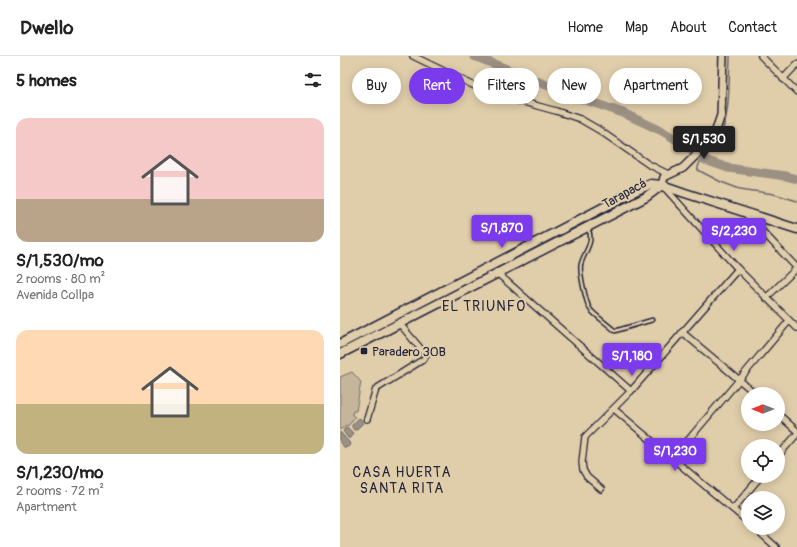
<!DOCTYPE html>
<html lang="en">
<head>
<meta charset="utf-8">
<style>
	body { margin:0; font-family:Pangolin,sans-serif; background:#f2f2f2; color:#222; height:100vh; display:flex; flex-direction:column; font-size:15px; white-space:nowrap }
	* { box-sizing:border-box; margin:0 }
	p { font-size:13px; color:#767676 }
	.icon { flex:none; width:22px; height:22px; fill:none; stroke:currentColor; stroke-width:2; stroke-linecap:round; stroke-linejoin:round }
	.map { position:relative; flex:1; overflow:hidden }
	.drawer { display:flex; flex-direction:column; background:#fff; width:340px }
	.drawer>* { flex:none }
	.banner { position:absolute; left:12px; top:12px; width:380px; height:36px; display:flex; gap:8px }
	.needle { width:26px; rotate:270deg }
	.fabs { position:absolute; left:401px; top:331px; display:grid; gap:8px }
	.fabs a { display:grid; place-items:center; width:44px; height:44px; border-radius:50%; background:#fff; box-shadow:0 2px 10px #0003; font-size:20px }
	.price { position:absolute; translate:-50% -34px; padding:0 9px; border-radius:4px; background:#7c3aed; color:#fff; font-size:13px; line-height:26px; filter:drop-shadow(0 1px 2px #0008) }
	.price::after { content:''; position:absolute; left:50%; top:24px; width:12px; height:9px; margin-left:-6px; background:inherit; clip-path:polygon(0 0,100% 0,50% 100%) }
	.price.current { background:#222; color:#fff }
	ul { padding:0; list-style:none }
	li { display:grid; align-content:center; gap:8px; height:212px; padding:0 16px }
	li span { display:grid; place-items:center; height:124px; border-radius:12px; color:#555 }
	li>.icon { margin-inline-start:auto }
	span .icon { width:72px; height:72px; fill:#fffc; stroke-width:1 }
	li b { font-size:17px }
	h2 { display:flex; justify-content:space-between; align-items:center; height:48px; padding:0 16px; font-size:17px }
	.chip { padding:0 14px; border-radius:18px; background:#fff; box-shadow:0 2px 10px #0003; font-size:14px; line-height:36px }
	.chip.current { background:#7c3aed; color:#fff }
	header { display:flex; align-items:center; gap:24px; box-sizing:border-box; height:56px; padding:0 20px; background:#fff; border-bottom:1px solid #e0e0e0 }
	header strong { font-size:19px }
	nav { display:flex; gap:22px; margin-inline-start:auto; font-size:14px }
	main { display:flex; flex:1; min-height:0 }
	.map>svg:first-child { display:block }
</style>
</head>
<body>
<header>
<strong>Dwello</strong>
<nav><a>Home</a><a>Map</a><a>About</a><a>Contact</a></nav>
</header>
<main>
<section class="drawer">
<h2>5 homes<svg class="icon" aria-label="filters" viewBox="0 0 24 24"><path d="M4 7h16M4 17h16"/><circle cx="9" cy="7" r="2"/><circle cx="15" cy="17" r="2"/></svg></h2>
<ul>
<li><span style="background:linear-gradient(#f6c9c9 65%,#b9a48a 0)"><svg class="icon" aria-label="home" viewBox="0 0 24 24"><path d="M3 11l9-7 9 7M6 9v11h12V9"/></svg></span><div><b>S/1,530/mo</b><p>2 rooms · 80 m²</p><p>Avenida Collpa</p></div></li>
<li><span style="background:linear-gradient(#ffd9b3 60%,#c2b280 0)"><svg class="icon" aria-label="home" viewBox="0 0 24 24"><path d="M3 11l9-7 9 7M6 9v11h12V9"/></svg></span><div><b>S/1,230/mo</b><p>2 rooms · 72 m²</p><p>Apartment</p></div></li>
</ul>
</section>
<div class="map">
<svg width="457" height="491" viewBox="0 0 457 491">
	<rect width="100%" height="100%" fill="#e0ceab"/>
	<filter id="ink" filterUnits="userSpaceOnUse"><feTurbulence type="fractalNoise" baseFrequency=".025" numOctaves="2"/><feDisplacementMap in="SourceGraphic" scale="8" xChannelSelector="R" yChannelSelector="G"/><feConvolveMatrix kernelMatrix="1 2 1 2 8 2 1 2 1" color-interpolation-filters="sRGB"/></filter>
	<g filter="url(#ink)">
		<!-- green -->
		<polygon fill="#c4b59b" stroke="#736c6b" points="12,316 21,326 16,355 13,355 12,359 15,361 8,370 6,369 0,374 0,321"/>
		<!-- water -->
		<g fill="#9c9083" stroke="#6b6466">
			<polygon points="19,362 24,365 24,366 16,374 14,374 12,371 12,369"/>
			<polygon points="6,371 8,372 13,377 10,382 8,382 3,375"/>
			<polygon points="0,376 9,386 10,389 6,392 4,391 0,387"/>
		</g>
		<g fill="none" stroke-linecap="round" stroke-linejoin="round">
			<!-- stream -->
			<path stroke="#6b6466" stroke-width="1.5" d="M 390,0 C 389,22 390,59 381,78 C 377,87 356,105 358,114 L 381,126 L 400,133 L 434,138 L 457,145"/>
			<!-- river -->
			<polyline stroke="#9c9083" stroke-width="9" points="134,0 234,40 283,57 322,75 350,92 365,104 388,112 445,120 457,123"/>
			<defs>
				<path id="service" d="M 248,173 C 255,186 244,196 241,208 C 239,215 246,247 250,253 C 253,258 270,270 275,275 L 312,264"/>
				<g id="minor">
					<polyline points="73,0 147,36 216,55 240,63 259,74 308,108 328,118"/>
					<polyline points="421,0 457,36"/>
					<polyline points="443,23 457,8"/>
					<polyline points="324,131 398,213 457,272"/>
					<polyline points="405,157 457,212"/>
					<polyline points="156,216 291,335"/>
					<polyline points="426,242 457,212"/>
					<polyline points="342,276 416,338"/>
					<polyline points="274,353 408,466"/>
					<polyline points="438,358 457,375"/>
					<polyline points="27,363 36,333 84,303 86,299 59,267"/>
					<polyline points="438,400 457,378"/>
					<polyline points="333,402 449,265"/>
					<polyline points="261,433 247,421 243,414 242,406 245,381 291,335 398,213"/>
					<polyline points="393,453 421,420"/>
					<polyline points="415,472 436,491"/>
				</g>
				<polyline id="tertiary" points="322,129 324,121 343,112 371,84 375,77 381,59 383,0"/>
				<g id="secondary">
					<polyline points="0,288 297,134 311,128 322,129 345,137 457,173"/>
					<polyline points="0,298 306,141 322,129"/>
				</g>
			</defs>
			<!-- service casing -->
			<use href="#service" stroke="#22223b" stroke-width="5.5"/>
			<!-- minor casing -->
			<use href="#minor" stroke="#22223b" stroke-width="8"/>
			<!-- tertiary casing -->
			<use href="#tertiary" stroke="#22223b" stroke-width="10"/>
			<!-- secondary casing -->
			<use href="#secondary" stroke="#22223b" stroke-width="11"/>
			<!-- service -->
			<use href="#service" stroke="#e0ceab" stroke-width="2.5"/>
			<!-- minor -->
			<use href="#minor" stroke="#e0ceab" stroke-width="5.5"/>
			<!-- tertiary -->
			<use href="#tertiary" stroke="#e0ceab" stroke-width="7"/>
			<!-- secondary -->
			<use href="#secondary" stroke="#e0ceab" stroke-width="8"/>
		</g>
	</g>
	<!-- markers -->
	<rect fill="#22223b" stroke="#e0ceab" stroke-width="1.5" x="20" y="291" width="8" height="8" rx="2"/>
	<g text-anchor="middle" stroke-width="4" stroke-linejoin="round" paint-order="stroke">
		<!-- street labels -->
		<g font-size="13" fill="#22223b" stroke="#e0ceab">
			<text transform="translate(284 137) rotate(-29)" y="5">Tarapacá</text>
		</g>
		<!-- poi labels -->
		<g font-size="13" fill="#22223b" stroke="#e0ceab" text-anchor="start">
			<text x="32" y="300">Paradero 30B</text>
		</g>
		<!-- neighbourhood labels -->
		<g font-size="14" letter-spacing="1" fill="#22223b" stroke="#e0ceab">
			<text x="144" y="255">EL TRIUNFO</text>
			<text x="62" y="421">CASA HUERTA<tspan x="62" dy="16">SANTA RITA</tspan></text>
		</g>
	</g>
</svg>
<div class="fabs">
<a><svg class="needle" viewBox="-14 -14 28 28"><path d="M0-13l5 13h-10z" fill="#e53935"/><path d="M0 13l5-13h-10z" fill="#767676"/></svg></a>
<a><svg class="icon" aria-label="locate" viewBox="0 0 24 24"><circle cx="12" cy="12" r="6"/><path d="M12 2v4M12 18v4M2 12h4M18 12h4"/></svg></a>
<a><svg class="icon" aria-label="layers" viewBox="0 0 24 24"><path d="M12 4l9 5-9 5-9-5zM3 14l9 5 9-5"/></svg></a>
</div>
<b class="price current" style="left:364px;top:104px">S/1,530</b>
<b class="price" style="left:162px;top:193px">S/1,870</b>
<b class="price" style="left:394px;top:196px">S/2,230</b>
<b class="price" style="left:292px;top:321px">S/1,180</b>
<b class="price" style="left:335px;top:416px">S/1,230</b>
<div class="banner">
<a class="chip">Buy</a>
<a class="chip current">Rent</a>
<a class="chip">Filters</a>
<a class="chip">New</a>
<a class="chip">Apartment</a>
</div>
</div>
</main>
</body>
</html>
